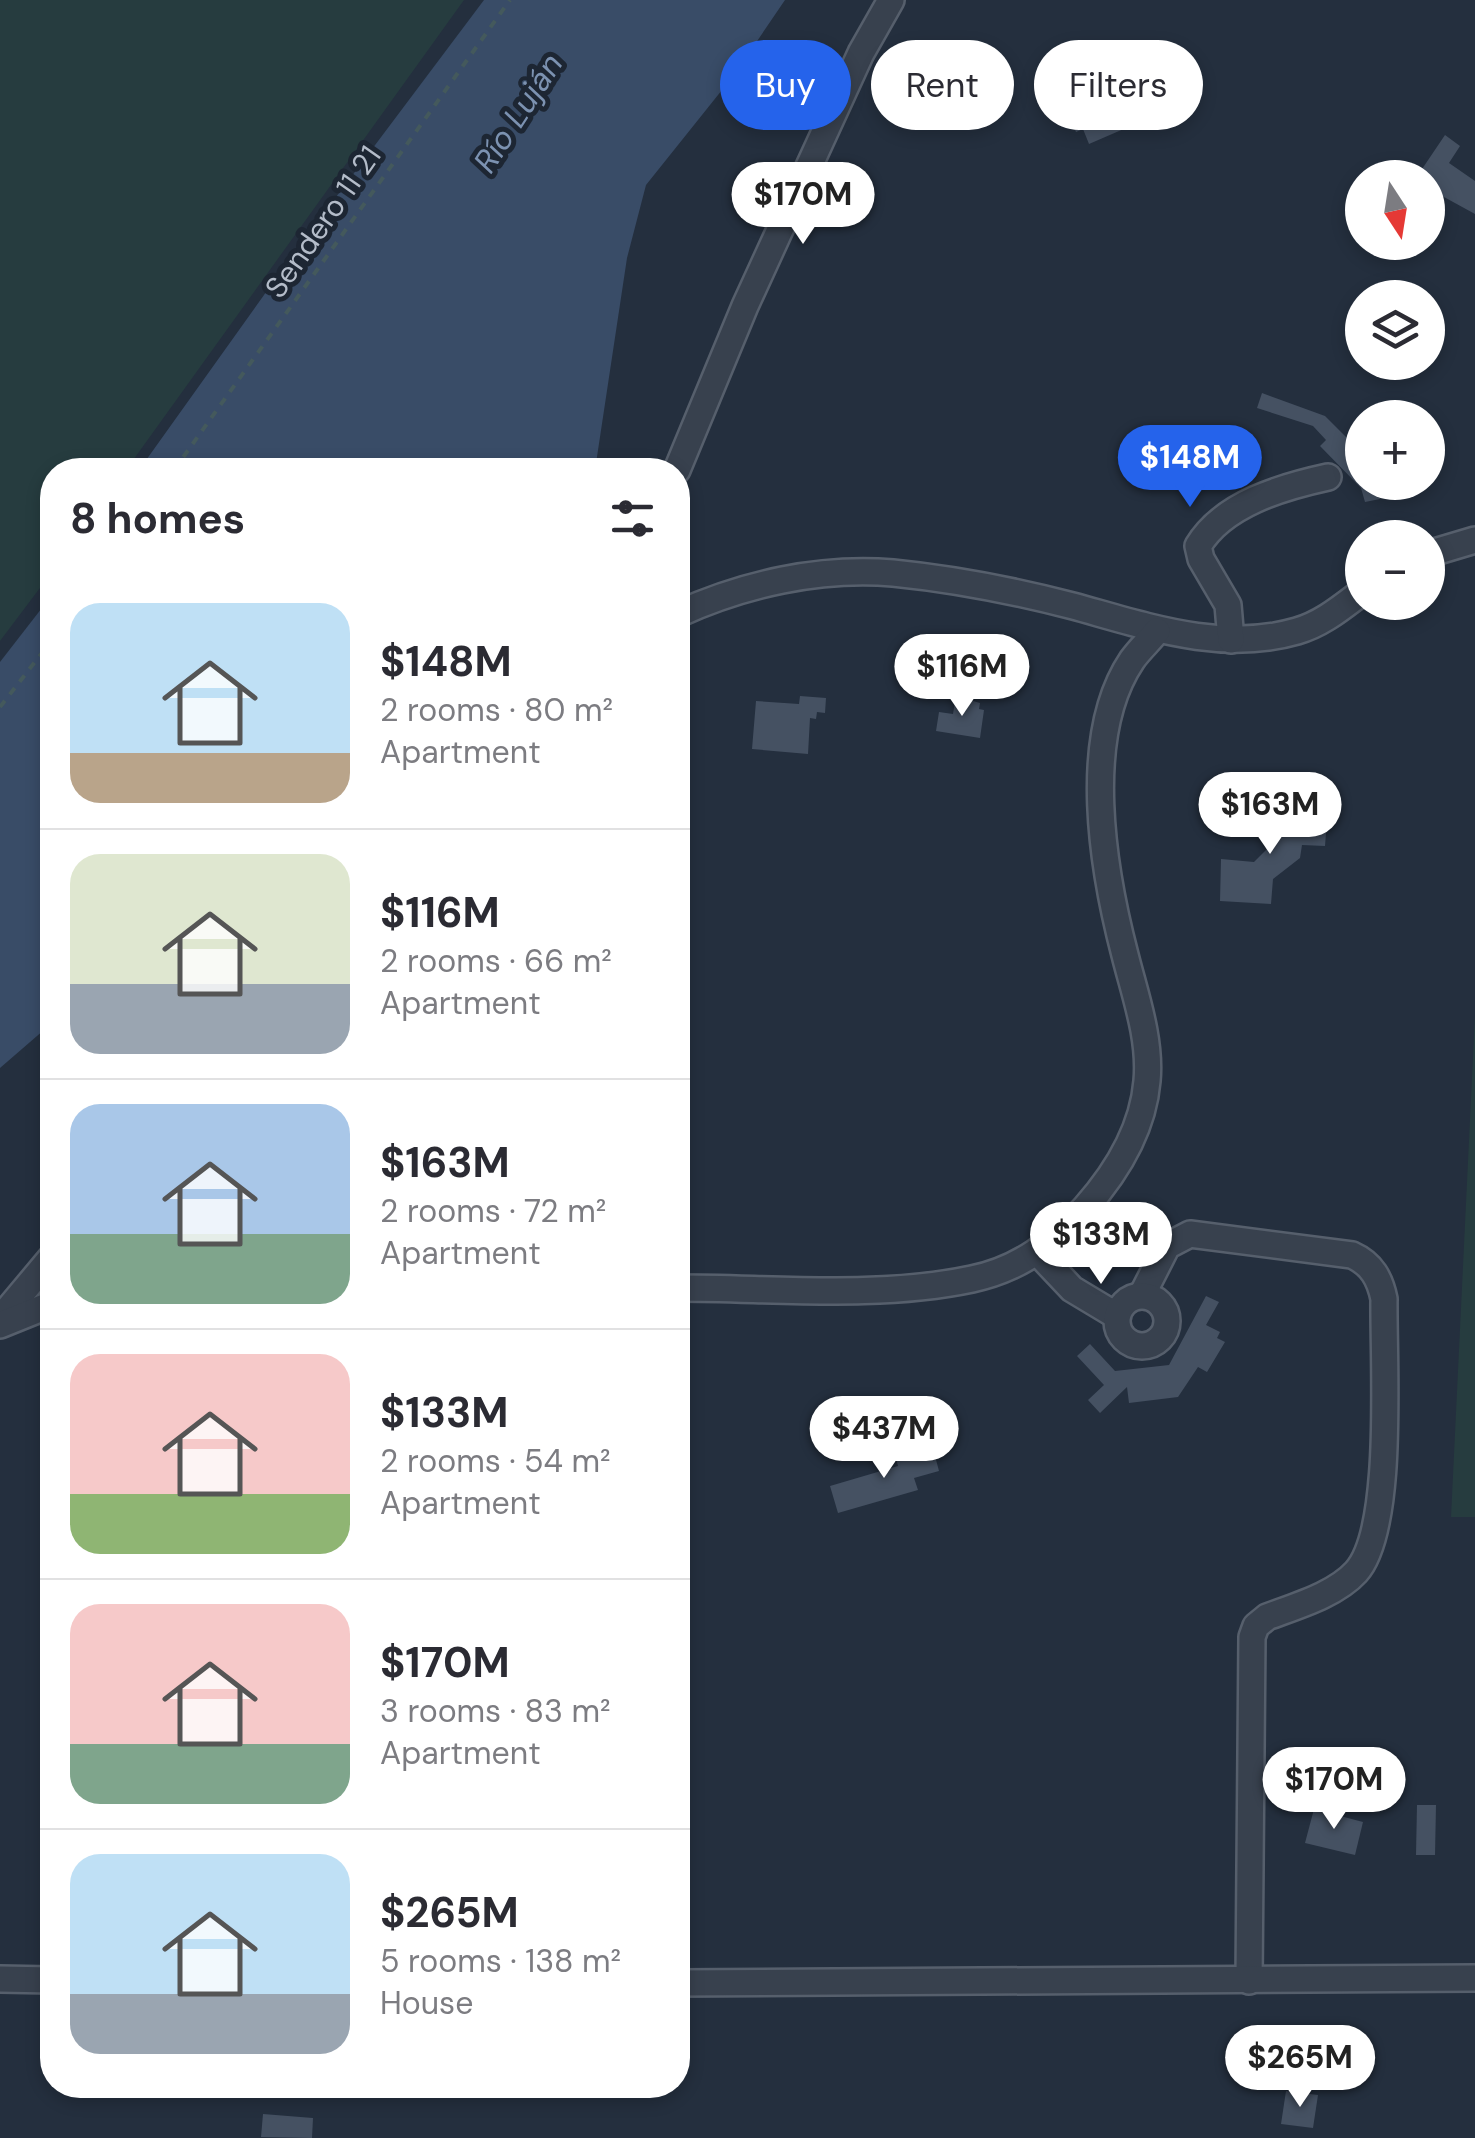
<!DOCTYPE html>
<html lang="en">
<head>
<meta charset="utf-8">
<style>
	body { margin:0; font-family:"DM Sans",sans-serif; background:#f2f2f3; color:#2b2b33; height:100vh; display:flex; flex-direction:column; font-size:38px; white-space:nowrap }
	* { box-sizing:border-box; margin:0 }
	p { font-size:32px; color:#7c7c81 }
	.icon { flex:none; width:55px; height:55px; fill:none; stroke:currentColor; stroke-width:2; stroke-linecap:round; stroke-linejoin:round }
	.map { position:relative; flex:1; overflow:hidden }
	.sheet { position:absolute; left:40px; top:458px; width:650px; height:1640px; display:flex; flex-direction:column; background:#fff; border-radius:40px; box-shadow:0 5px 15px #0003 }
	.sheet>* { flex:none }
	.hud { position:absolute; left:720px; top:40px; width:605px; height:90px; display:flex; gap:20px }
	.needle { width:65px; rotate:168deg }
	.fabs { position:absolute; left:1345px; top:160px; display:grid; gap:20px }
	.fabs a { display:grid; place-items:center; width:100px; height:100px; border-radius:50%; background:#fff; box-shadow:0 5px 15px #0003; font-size:50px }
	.price { position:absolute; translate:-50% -85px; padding:0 22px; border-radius:35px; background:#fff; color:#222; font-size:32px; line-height:65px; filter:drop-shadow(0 2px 5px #0008) }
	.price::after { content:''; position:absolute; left:50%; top:60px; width:30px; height:22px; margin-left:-15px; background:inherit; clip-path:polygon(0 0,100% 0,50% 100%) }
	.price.current { background:#2563eb; color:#fff }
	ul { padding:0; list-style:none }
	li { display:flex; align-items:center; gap:30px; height:250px; padding:0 30px }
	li+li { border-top:2px solid #e1e1e2 }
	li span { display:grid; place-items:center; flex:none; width:280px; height:200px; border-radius:30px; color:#555 }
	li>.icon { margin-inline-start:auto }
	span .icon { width:120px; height:120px; fill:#fffc; stroke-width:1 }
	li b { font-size:42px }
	h2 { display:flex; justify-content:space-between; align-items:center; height:120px; padding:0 30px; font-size:42px }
	.pill { padding:0 35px; border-radius:45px; background:#fff; box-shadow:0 5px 15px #0003; font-size:35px; line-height:90px }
	.pill.current { background:#2563eb; color:#fff }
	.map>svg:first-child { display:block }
</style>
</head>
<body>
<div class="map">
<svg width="1475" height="2138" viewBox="0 0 1475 2138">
	<rect width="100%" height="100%" fill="#242f3e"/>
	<!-- green -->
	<g fill="#263c3f">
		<polygon points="0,0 464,0 126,470 52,470 52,572 0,641"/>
		<polygon points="1475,1015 1475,1517 1451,1517"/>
	</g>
	<!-- water -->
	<g fill="#394c67">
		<polygon points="484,0 785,0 734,75 646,185 627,258 595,470 139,470 294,253"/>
		<polygon points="52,595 52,1023 0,1068 0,662"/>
	</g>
	<!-- building -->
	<g fill="#455162">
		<polygon points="1099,83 1105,100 1113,97 1126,128 1089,144 1083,129 1076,132 1062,98"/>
		<polygon points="1445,135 1460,146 1449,163 1475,181 1475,214 1433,191 1436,187 1428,178 1418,175"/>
		<polygon points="1262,393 1325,416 1362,453 1362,482 1376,482 1380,499 1365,502 1361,488 1320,446 1326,440 1313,426 1257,408"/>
		<polygon points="800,696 826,698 825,713 817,712 816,719 810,718 808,754 752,749 756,701 799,704"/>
		<polygon points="956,696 980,703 979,709 984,710 980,738 936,731 939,712 953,714"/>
		<polygon points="1288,782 1306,783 1303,832 1326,833 1325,846 1302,845 1300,858 1273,879 1271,904 1220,901 1221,859 1254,862 1286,830"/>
		<polygon points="1206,1296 1219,1302 1206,1325 1220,1332 1217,1338 1225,1342 1207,1372 1198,1367 1178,1397 1129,1403 1127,1387 1100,1413 1088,1400 1104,1385 1077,1356 1090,1344 1115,1371 1169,1365"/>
		<polygon points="908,1438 915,1461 935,1456 939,1471 914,1478 918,1490 838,1513 830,1486 898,1466 892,1443"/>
		<polygon points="1358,1756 1393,1757 1392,1779 1357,1778"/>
		<polygon points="1417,1805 1436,1805 1435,1855 1416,1855"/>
		<polygon points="1314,1809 1363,1822 1355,1855 1305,1843"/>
		<polygon points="1286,2091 1318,2095 1313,2128 1281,2124"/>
		<polygon points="263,2114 313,2118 312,2138 261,2137"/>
	</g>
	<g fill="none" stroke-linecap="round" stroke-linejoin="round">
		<defs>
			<g id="minor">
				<polyline points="677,470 745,306 861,53 891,0"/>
				<polyline points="1428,554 1475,540"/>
				<path d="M 678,614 C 744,584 819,567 893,573 C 953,579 1015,591 1073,606 C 1146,626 1221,653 1297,631 C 1322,624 1342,607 1362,592"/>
				<path d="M 1231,640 L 1228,605 L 1201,559 L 1198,546 C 1223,504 1282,487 1328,477"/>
				<polyline points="1039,1254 1072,1289 1117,1316"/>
				<path d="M 678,1288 C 774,1288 877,1299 972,1279 C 1020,1269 1053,1243 1085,1208 C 1116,1173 1143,1129 1147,1081 C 1151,1039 1135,995 1125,955 C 1103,871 1080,737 1132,660 C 1139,650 1149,641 1157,631"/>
				<path d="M 1142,1295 L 1167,1246 L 1190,1234 L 1352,1255 C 1372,1264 1380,1279 1384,1299 C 1383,1361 1395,1529 1356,1572 C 1335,1595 1296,1606 1267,1617 L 1256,1626 L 1252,1637 L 1249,1981"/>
				<circle cx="1142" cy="1321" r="25"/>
				<polyline points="0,1319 52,1257"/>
				<polyline points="0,1325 52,1304"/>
				<polyline points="0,1979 52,1980"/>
				<polyline points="678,1983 1475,1978"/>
			</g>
		</defs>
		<!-- minor casing -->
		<use href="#minor" stroke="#565f6c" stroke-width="30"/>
		<!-- path -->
		<g stroke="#44595c" stroke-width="4" stroke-dasharray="8 8" stroke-linecap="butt">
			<polyline points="174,470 510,0"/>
			<polyline points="0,707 52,640"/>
		</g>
		<!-- minor -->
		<use href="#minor" stroke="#38414e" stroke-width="25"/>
	</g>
	<g text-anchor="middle" stroke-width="10" stroke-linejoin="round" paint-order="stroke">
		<!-- street labels -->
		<g font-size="30" fill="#b4bcc9" stroke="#1d2633">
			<text transform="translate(323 222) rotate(-55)" y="10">Sendero 11 21</text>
		</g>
		<!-- water labels -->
		<g font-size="32" font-style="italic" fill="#7c92b1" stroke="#1d2633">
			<text transform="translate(518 113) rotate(-57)" y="11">Río Luján</text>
		</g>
	</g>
</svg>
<div class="fabs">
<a><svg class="needle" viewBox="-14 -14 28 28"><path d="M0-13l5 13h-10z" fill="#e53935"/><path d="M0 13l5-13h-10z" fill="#7c7c81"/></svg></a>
<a><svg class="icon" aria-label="layers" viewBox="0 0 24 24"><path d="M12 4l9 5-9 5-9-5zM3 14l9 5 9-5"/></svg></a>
<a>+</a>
<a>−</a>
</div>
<b class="price" style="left:803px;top:247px">$170M</b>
<b class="price current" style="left:1190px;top:510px">$148M</b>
<b class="price" style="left:962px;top:719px">$116M</b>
<b class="price" style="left:1270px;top:857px">$163M</b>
<b class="price" style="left:1101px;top:1287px">$133M</b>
<b class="price" style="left:884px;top:1481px">$437M</b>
<b class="price" style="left:1334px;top:1832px">$170M</b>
<b class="price" style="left:1300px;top:2110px">$265M</b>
<div class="hud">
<a class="pill current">Buy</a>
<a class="pill">Rent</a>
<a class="pill">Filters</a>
</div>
<section class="sheet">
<h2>8 homes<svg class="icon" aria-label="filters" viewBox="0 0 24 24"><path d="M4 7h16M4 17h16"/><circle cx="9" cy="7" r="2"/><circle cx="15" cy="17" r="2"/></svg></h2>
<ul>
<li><span style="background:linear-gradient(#bfe0f5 75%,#b9a48a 0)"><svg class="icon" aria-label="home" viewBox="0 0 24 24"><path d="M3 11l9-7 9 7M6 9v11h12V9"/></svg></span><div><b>$148M</b><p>2 rooms · 80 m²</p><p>Apartment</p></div></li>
<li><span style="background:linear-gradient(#dfe7d0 65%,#9aa5b1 0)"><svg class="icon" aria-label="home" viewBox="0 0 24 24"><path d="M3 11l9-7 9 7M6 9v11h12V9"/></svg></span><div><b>$116M</b><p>2 rooms · 66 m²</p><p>Apartment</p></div></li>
<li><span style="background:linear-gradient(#a9c7e8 65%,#7fa58c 0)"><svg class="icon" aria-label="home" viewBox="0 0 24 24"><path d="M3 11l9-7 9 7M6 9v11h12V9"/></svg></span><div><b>$163M</b><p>2 rooms · 72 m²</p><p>Apartment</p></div></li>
<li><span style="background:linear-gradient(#f6c9c9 70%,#8fb573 0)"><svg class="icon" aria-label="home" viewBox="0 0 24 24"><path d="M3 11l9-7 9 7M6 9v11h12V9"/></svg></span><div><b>$133M</b><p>2 rooms · 54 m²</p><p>Apartment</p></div></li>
<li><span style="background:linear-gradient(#f6c9c9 70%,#7fa58c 0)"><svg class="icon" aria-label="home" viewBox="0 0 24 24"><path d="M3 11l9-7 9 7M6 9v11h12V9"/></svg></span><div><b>$170M</b><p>3 rooms · 83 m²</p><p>Apartment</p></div></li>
<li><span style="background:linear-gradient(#bfe0f5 70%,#9aa5b1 0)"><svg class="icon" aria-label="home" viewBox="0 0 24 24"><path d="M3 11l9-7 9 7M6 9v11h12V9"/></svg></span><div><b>$265M</b><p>5 rooms · 138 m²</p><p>House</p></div></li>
</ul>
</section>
</div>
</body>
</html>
